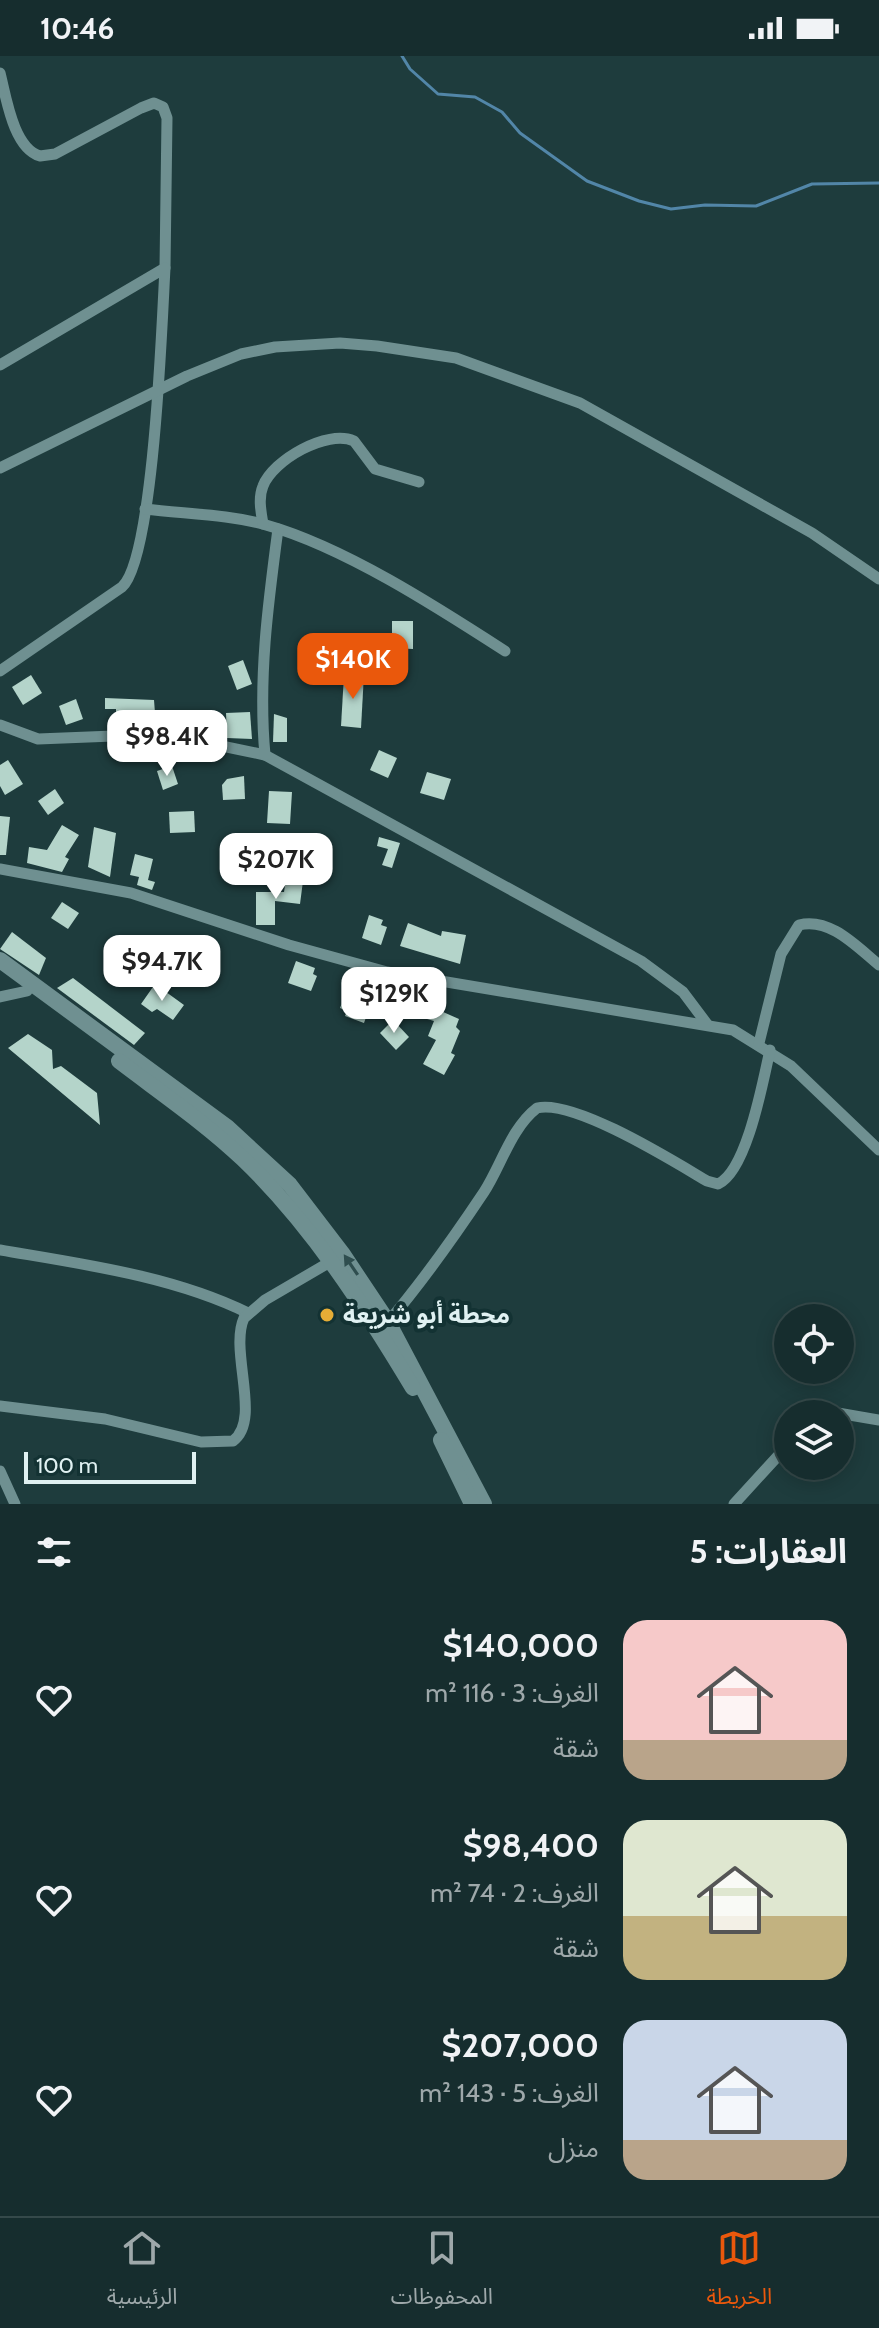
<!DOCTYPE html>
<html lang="ar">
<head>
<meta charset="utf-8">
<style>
	body { margin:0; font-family:Cabin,"Noto Sans Arabic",sans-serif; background:#23393a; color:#f1f3f6; direction:rtl; height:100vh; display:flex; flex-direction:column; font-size:30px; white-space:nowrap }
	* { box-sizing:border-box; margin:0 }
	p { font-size:26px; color:#9ea8aa }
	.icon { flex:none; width:44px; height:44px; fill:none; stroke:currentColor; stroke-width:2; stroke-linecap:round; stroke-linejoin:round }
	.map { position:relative; height:1448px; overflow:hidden; direction:ltr }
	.panel { display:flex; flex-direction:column; background:#162d2e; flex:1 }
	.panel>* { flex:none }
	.buttons { position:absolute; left:774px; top:1248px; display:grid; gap:16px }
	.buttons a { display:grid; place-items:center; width:80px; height:80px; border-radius:50%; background:#162d2e; box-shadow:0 4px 20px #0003,0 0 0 2px #35494a; font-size:40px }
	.scale { position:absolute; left:24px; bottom:20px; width:172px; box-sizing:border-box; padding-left:8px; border:4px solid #e0f1f2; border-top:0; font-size:22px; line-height:28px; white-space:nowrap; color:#e0f1f2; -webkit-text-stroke:6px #133233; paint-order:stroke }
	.price { position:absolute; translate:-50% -68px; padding:0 18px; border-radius:16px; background:#fff; color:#222; font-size:26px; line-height:52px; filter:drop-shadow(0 2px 4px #0008) }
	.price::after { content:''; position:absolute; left:50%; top:48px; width:24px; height:18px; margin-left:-12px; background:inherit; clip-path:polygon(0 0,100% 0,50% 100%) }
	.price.on { background:#ea580c; color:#fff }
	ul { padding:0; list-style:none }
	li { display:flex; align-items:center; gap:24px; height:200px; padding:0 32px }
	li span { display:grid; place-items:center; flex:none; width:224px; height:160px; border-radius:24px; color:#555 }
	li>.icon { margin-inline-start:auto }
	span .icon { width:96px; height:96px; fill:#fffc; stroke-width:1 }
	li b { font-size:34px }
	h2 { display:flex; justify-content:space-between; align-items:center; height:96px; padding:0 32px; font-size:34px }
	.status { display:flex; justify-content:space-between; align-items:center; height:56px; padding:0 40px; background:#162d2e; direction:ltr }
	.status svg { height:22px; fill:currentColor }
	.tabs { display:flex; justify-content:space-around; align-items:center; height:112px; border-top:2px solid #35494a; background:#162d2e; font-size:22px; color:#9ea8aa }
	.tabs a { display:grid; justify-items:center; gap:4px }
	.tabs .on { color:#ea580c }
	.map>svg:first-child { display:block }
</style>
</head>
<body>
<div class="status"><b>10:46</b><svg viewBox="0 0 49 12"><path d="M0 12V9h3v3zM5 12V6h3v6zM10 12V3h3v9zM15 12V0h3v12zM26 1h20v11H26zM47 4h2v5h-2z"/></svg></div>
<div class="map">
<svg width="879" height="1448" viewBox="0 0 879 1448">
	<rect width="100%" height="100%" fill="#1e3c3d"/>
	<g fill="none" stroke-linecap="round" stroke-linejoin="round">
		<!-- stream -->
		<polyline stroke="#5286a8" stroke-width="3" points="402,0 410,13 438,38 475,41 502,56 520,77 587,125 639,145 671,153 705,149 756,150 812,128 879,127"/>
	</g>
	<!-- building -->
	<g fill="#b4d4ca">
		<polygon points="392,565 413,565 413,593 392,592"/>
		<polygon points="243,604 252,628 237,634 228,610"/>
		<polygon points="364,618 361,672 341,670 344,619"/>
		<polygon points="31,619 42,637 23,649 12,631"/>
		<polygon points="105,642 154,644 155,657 116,659 116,653 105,653"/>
		<polygon points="76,643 83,663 66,669 59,650"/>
		<polygon points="250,656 252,683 227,682 226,657"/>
		<polygon points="274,658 287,662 287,686 273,686"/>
		<polygon points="379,694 397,702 388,722 370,714"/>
		<polygon points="8,704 23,728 5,739 0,730 0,709"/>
		<polygon points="172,710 178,728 163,734 157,715"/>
		<polygon points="427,716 451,723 444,744 420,737"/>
		<polygon points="244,720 245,743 223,744 222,729 227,723"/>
		<polygon points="55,733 64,747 48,759 38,745"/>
		<polygon points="269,735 292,736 290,768 267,767"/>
		<polygon points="194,755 195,776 170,777 169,756"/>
		<polygon points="0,760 10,761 6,799 0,799"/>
		<polygon points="62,769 79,779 65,801 69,803 62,816 27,807 29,791 47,794"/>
		<polygon points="94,771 116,777 110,821 88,811"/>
		<polygon points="379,781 400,787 392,812 382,809 388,793 377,790"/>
		<polygon points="135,798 153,803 148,824 155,826 152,834 137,829 139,821 130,819"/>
		<polygon points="286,823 303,825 300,848 275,845 275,869 256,869 256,836 284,836"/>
		<polygon points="62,846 79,857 68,873 51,862"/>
		<polygon points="369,859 383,864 381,869 387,871 381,889 362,882"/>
		<polygon points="408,867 441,880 442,875 466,879 460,908 400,890"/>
		<polygon points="12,876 46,902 39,919 0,893"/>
		<polygon points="296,905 315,912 313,918 317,920 311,935 288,927"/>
		<polygon points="353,918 379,928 374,940 366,938 377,948 371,947 364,967 345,960 347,955 340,952"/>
		<polygon points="73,922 145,977 134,989 57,932"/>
		<polygon points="155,928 184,949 173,964 157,953 152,956 141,948"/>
		<polygon points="411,929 429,932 425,948 459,963 456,971 460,975 451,997 455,999 444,1019 423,1008 436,984 428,980 434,965 410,958 412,951 405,949"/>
		<polygon points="393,964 409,981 396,994 380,977"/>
		<polygon points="28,978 52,994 53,1013 61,1010 97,1037 100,1069 8,992"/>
	</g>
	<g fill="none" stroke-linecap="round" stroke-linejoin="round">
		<!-- minor -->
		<g stroke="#6f9091" stroke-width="11">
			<path d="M 0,17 C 6,40 13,92 40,100 L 55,98 L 141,52 L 154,47 L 163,51 L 167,62 L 165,212"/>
			<path d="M 0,309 L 165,212 C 162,265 154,502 122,531 L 0,615"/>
			<polyline points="0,412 187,320 241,298 275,291 340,287 377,290 456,302 580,347 812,477 879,523"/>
			<path d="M 145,453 C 184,458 228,458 266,469 C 344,491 437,551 505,595"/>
			<path d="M 263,468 C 261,456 258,442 263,430 C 273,404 327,373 354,385 L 375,413 L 419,426"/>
			<polyline points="0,669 38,683 164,678 265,699 641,905 683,936 707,968"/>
			<path d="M 265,699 C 258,623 268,548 278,473"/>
			<polyline points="0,813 131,837 289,889 387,916 733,974 791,1010 879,1094"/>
			<polyline points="0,941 27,935"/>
			<path d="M 759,987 L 781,898 L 799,869 C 830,861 857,891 879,909"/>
			<path d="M 0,1194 C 82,1208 173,1220 248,1257"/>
			<path d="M 388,1266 C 423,1225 454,1181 484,1136 C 501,1110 511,1072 537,1052 C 574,1043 673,1105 707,1125 L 718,1128 C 747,1115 763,1025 770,994"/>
			<path d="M 0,1350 L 105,1363 L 201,1386 L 233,1385 C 262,1364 229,1295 244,1262 L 265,1244 L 330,1206"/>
			<polyline points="819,1358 832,1356 879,1364"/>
			<polyline points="0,1415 15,1448"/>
			<polyline points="734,1448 788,1389"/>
		</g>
		<!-- secondary -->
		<g stroke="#6f9091" stroke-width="16">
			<polyline points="0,904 227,1071 290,1129 342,1197 388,1266 484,1448"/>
			<path d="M 119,1005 C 161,1037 205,1067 243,1103 C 311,1168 365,1252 413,1332"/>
			<polyline points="441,1384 472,1448"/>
		</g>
	</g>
	<!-- one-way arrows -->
	<defs><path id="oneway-solid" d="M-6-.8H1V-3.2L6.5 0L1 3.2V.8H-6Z" transform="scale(2)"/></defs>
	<use fill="#2f4e4f" href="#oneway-solid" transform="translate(351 1209) rotate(-124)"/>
	<!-- markers -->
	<circle fill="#e6ad36" stroke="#133233" stroke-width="3" cx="327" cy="1259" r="8"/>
	<g text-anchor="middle" stroke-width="8" stroke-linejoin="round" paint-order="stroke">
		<!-- poi labels -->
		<g font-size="24" font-weight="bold" fill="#e0f1f2" stroke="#133233" text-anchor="start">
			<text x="343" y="1267">محطة أبو شريعة</text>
		</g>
	</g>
</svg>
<div class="buttons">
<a><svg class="icon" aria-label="locate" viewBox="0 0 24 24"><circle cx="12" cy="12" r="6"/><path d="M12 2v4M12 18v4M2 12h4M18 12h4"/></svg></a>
<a><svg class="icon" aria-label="layers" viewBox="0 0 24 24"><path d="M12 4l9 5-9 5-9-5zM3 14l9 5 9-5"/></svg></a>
</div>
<div class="scale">100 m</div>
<b class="price on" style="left:353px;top:645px">$140K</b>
<b class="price" style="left:167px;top:722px">$98.4K</b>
<b class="price" style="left:276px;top:845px">$207K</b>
<b class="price" style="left:162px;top:947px">$94.7K</b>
<b class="price" style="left:394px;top:979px">$129K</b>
</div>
<section class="panel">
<h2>العقارات: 5<svg class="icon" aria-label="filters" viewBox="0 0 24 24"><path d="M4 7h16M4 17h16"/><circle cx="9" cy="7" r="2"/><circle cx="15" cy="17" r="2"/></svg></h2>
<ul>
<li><span style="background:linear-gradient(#f6c9c9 75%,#b9a48a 0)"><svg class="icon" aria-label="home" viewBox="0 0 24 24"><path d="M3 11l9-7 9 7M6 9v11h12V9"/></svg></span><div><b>$140,000</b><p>الغرف: 3 · 116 m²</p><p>شقة</p></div><svg class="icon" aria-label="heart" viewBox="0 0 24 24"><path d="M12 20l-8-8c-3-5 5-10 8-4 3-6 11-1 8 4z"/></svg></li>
<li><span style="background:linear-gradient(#dfe7d0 60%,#c2b280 0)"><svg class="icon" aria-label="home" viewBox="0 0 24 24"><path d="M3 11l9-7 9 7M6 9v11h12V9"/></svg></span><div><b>$98,400</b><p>الغرف: 2 · 74 m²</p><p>شقة</p></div><svg class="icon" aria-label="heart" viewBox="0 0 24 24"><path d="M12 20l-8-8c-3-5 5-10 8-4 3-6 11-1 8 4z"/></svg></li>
<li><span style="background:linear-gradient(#c9d6e8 75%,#b9a48a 0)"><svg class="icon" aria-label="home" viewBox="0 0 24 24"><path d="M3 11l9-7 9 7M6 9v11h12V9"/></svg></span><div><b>$207,000</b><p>الغرف: 5 · 143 m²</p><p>منزل</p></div><svg class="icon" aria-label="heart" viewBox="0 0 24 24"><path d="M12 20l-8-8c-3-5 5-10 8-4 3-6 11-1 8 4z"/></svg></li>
</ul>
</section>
<nav class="tabs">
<a class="on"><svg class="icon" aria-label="map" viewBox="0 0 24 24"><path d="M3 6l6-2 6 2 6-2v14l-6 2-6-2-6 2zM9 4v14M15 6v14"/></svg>الخريطة</a>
<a><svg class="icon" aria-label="saved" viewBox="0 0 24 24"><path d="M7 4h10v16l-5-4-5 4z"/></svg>المحفوظات</a>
<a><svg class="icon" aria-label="home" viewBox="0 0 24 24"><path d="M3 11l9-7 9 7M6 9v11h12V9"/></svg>الرئيسية</a>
</nav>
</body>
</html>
